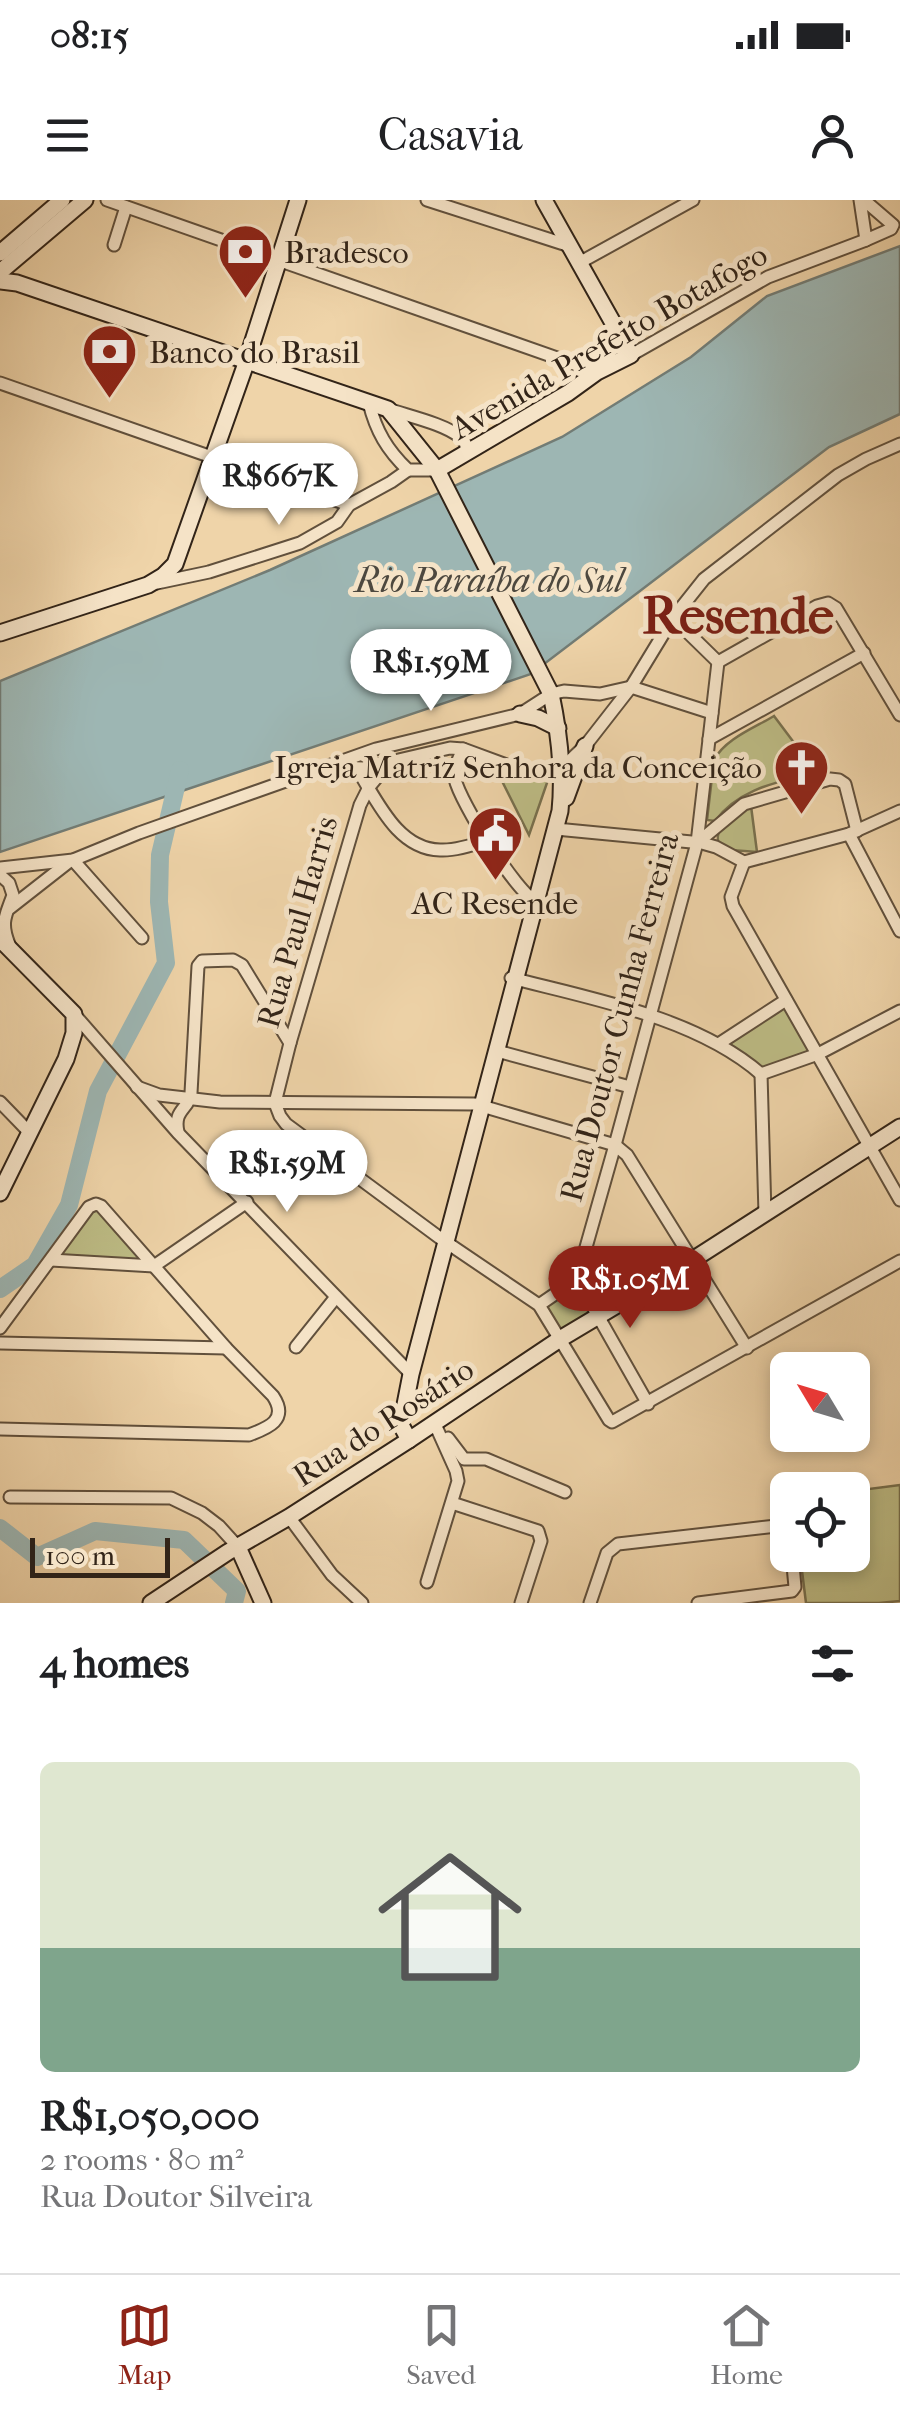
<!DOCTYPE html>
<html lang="en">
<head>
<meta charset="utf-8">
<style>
	body { margin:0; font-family:"IM FELL French Canon",serif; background:#f6f6f6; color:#202124; height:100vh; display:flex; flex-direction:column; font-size:38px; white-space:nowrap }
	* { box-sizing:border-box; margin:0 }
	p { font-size:32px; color:#757577 }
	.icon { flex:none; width:55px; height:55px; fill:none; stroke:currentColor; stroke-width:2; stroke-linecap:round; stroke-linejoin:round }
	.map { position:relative; height:1403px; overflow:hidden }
	.sheet { display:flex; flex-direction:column; background:#fff; flex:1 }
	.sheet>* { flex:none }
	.needle { width:65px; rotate:308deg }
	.buttons { position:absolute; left:770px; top:1152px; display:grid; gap:20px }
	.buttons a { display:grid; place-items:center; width:100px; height:100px; border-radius:15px; background:#fff; box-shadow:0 5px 15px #0003; font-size:50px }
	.scale { position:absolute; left:30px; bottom:25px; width:140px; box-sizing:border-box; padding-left:10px; border:5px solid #322418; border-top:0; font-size:28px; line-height:35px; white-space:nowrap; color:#322418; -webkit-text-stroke:8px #f5e3c7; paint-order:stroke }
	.price { position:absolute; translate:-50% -85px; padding:0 22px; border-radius:35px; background:#fff; color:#222; font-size:32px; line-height:65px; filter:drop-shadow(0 2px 5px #0008) }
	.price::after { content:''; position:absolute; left:50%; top:60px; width:30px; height:22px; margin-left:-15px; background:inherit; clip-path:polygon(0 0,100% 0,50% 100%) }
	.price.current { background:#8f2418; color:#fff }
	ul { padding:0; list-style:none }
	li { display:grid; align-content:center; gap:20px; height:530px; padding:0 40px }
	li span { display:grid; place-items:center; height:310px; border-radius:15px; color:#555 }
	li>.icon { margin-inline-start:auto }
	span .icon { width:180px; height:180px; fill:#fffc; stroke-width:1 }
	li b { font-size:42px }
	h2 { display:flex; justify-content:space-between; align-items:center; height:120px; padding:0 40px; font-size:42px }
	.status { display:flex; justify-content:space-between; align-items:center; height:70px; padding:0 50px; background:#fff; direction:ltr }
	.status svg { height:28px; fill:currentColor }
	header { display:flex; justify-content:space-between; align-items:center; height:130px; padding:0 40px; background:#fff; font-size:45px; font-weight:600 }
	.tabs { display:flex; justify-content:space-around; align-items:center; height:140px; border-top:2px solid #e0e0e0; background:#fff; font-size:28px; color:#757577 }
	.tabs a { display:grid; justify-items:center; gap:5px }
	.tabs .current { color:#8f2418 }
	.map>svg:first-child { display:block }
</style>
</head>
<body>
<div class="status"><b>08:15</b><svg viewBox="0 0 49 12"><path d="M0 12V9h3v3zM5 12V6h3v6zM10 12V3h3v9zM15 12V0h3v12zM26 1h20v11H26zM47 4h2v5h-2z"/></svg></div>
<header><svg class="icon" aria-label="menu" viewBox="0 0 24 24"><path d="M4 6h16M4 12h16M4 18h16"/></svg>Casavia<svg class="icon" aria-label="person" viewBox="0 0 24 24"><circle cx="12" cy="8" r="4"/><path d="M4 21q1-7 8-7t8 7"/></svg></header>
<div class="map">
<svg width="900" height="1403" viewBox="0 0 900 1403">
	<rect width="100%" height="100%" fill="#efd4a9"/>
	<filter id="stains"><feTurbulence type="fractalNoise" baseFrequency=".002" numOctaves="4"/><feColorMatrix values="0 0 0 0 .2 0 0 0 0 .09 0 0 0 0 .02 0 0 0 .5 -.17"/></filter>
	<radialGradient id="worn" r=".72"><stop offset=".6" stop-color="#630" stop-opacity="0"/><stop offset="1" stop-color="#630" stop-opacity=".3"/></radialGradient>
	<!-- green -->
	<g fill="#bdbc85" stroke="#78704e" stroke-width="2.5">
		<path d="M 774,516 L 816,572 C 779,582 739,588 715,621 L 707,620 L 714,560 C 725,539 754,528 774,516 Z"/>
		<polygon points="501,579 548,580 529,635"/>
		<path d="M 751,606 L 757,652 L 731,650 L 718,642 C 715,622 736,615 751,606 Z"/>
		<polygon points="784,805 811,851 764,870 727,842"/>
		<polygon points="95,1007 144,1062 54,1058"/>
		<polygon points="574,1083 592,1113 561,1135 541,1105"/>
		<polygon points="900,1285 900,1401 879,1403 806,1403 800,1355 852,1355 853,1291"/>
	</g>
	<!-- water -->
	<polygon fill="#9db6b3" stroke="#727c75" stroke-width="2.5" points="900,46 900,214 829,247 531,474 0,652 0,481 270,370 562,237 691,157 767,96"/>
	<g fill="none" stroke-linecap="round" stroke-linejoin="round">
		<!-- river -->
		<g stroke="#9db6b3" stroke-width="18">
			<polyline points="0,1089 35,1065 69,1005 98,891 166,763 159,702 160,655 180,570"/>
			<polyline points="0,1328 37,1357 95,1331 184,1340 237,1391 234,1403"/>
		</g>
		<defs>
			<g id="street">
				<polyline points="107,0 597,172"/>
				<polyline points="427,0 570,46"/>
				<polyline points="860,0 866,40 891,29 893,25 864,0"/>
				<polyline points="114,45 126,7"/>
				<polyline points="579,63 693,0"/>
				<polyline points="631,155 768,77 866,40"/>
				<polyline points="0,183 349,305"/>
				<path d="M 369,203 C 376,231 387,250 408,270 L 437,270"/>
				<path d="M 388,209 C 408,216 445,224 460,237 C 466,242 466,245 467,252"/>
				<polyline points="157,383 209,372 300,343 337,322 349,305 391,282 408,270"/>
				<polyline points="673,418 718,462"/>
				<polyline points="718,462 817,406 828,403 836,408 900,515"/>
				<polyline points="631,487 712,513"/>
				<polyline points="709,539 864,453"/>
				<path d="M 463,549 C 459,558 453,569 455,579 C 460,602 517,694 537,702"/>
				<polyline points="388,564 369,587 360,605 290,843 275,903 280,916 286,924 440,1038 539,1105 609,1220 612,1222 900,1061"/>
				<polyline points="328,567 364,568 450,548 463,549 520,570 535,572 561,569 585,546 631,487 673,418 704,379 838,275 866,259 900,244"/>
				<path d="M 357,569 C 377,600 397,649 440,650 C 455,651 473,645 487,640"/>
				<polyline points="556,629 702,643 716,647 744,662 849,634 900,611"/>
				<polyline points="849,634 900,731"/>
				<polyline points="697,643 744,604 830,579 839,580 845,584 857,631"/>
				<polyline points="73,660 142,738"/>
				<polyline points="744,662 731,697 733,706 900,1000"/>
				<polyline points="0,668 73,660 139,633 376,549 520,514 551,494 564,491 600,494 631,487"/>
				<path d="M 0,675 L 9,683 L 13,695 C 6,715 0,722 9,744"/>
				<polyline points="10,708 70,661"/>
				<path d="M 511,778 C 593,799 697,818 761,874"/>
				<polyline points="74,814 178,933 411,1174"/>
				<polyline points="720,843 786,800"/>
				<polyline points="497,851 630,887"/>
				<polyline points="761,874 818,854 900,811"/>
				<polyline points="761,874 765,1014"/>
				<polyline points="137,887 159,895 220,902 475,904 615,945 627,955 747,1148"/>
				<polyline points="0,902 30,933"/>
				<path d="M 178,932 C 173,909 189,910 191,893 L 198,766 L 202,761 L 233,760 L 242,765 L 290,843"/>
				<polyline points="51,1060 154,1066 247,1002"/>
				<polyline points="577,1079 648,1204"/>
				<polyline points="539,1105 577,1079 615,945 697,643 718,462"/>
				<path d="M 0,1128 L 89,1007 L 96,1004 L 101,1006 L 226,1148 L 273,1196 C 289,1220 268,1228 249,1235 L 0,1229"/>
				<polyline points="0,1143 226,1148"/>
				<polyline points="296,1147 336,1097"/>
				<polyline points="448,1238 464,1259 486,1259 565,1292"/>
				<polyline points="10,1297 171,1298 202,1313 219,1326 238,1347"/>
				<polyline points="452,1303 538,1331 541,1341 521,1403"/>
				<polyline points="289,1317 332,1375 362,1403"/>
				<polyline points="427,1382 458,1281 456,1271 434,1222"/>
				<polyline points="590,1403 607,1353 618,1344 785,1325 788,1326"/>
				<polyline points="698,1403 792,1391 795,1387 792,1355"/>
			</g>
			<g id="secondary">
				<polyline points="0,53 62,0"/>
				<polyline points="0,72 85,0"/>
				<path d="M 0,81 L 17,83 L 388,209 L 437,270 L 551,494 C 559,532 564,572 560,611 L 411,1174 L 401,1225 L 409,1240"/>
				<polyline points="437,270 568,193 597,172 631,155 544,0"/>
				<polyline points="0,433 148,385 163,376 175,364 244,169 298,0"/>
				<polyline points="520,514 538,518 558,528"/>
				<polyline points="566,598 585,546"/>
				<polyline points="0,739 74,814 74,833 66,859 0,993"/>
				<polyline points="238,1347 263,1403"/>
				<polyline points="151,1403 228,1352 289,1317 409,1240 560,1139 694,1059 900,927"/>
			</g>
		</defs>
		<!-- street casing -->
		<use href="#street" stroke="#61503c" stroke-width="15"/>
		<!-- secondary casing -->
		<use href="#secondary" stroke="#322418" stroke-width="19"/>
		<!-- street -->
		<use href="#street" stroke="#f5e3c7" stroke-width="11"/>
		<!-- secondary -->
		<use href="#secondary" stroke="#f5e3c7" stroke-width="15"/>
	</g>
	<!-- icons -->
	<defs>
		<symbol id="bank-pin" viewBox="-11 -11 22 30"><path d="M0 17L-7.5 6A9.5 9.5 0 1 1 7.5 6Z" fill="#8f2418" stroke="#f5e3c7"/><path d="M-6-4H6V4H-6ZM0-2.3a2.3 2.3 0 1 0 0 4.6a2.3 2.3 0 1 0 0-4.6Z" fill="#fff"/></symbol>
		<symbol id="church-pin" viewBox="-11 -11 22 30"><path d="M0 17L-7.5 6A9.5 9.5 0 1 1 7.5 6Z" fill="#8f2418" stroke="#f5e3c7"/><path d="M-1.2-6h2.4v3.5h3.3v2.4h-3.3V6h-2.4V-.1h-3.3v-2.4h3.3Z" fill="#fff"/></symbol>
		<symbol id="civic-pin" viewBox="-11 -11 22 30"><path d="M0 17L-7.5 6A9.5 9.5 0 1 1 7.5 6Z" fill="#8f2418" stroke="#f5e3c7"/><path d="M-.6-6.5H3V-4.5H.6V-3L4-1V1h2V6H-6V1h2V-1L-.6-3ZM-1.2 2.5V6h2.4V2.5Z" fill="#fff"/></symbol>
	</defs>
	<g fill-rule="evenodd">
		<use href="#bank-pin" x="214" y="20" width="63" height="86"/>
		<use href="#bank-pin" x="78" y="120" width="63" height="86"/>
		<use href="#church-pin" x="770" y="536" width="63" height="86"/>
		<use href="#civic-pin" x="464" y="602" width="63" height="86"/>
	</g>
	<g text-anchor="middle" stroke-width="10" stroke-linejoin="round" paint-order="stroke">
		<!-- poi labels -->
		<g font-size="32" fill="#322418" stroke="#f5e3c7" text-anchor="start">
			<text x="284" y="63">Bradesco</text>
			<text x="149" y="163">Banco do Brasil</text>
			<text x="762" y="578" text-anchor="end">Igreja Matriz Senhora da Conceição</text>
			<text x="495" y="714" text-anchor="middle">AC Resende</text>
		</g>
		<!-- street labels -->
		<g font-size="32" fill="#322418" stroke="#f5e3c7">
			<text transform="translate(609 141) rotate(-30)" y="11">Avenida Prefeito Botafogo</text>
			<text transform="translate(297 722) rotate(-74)" y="11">Rua Paul Harris</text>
			<text transform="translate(619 817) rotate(-75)" y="11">Rua Doutor Cunha Ferreira</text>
			<text transform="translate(383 1222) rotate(-33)" y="11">Rua do Rosário</text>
		</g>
		<!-- water labels -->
		<g font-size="35" font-style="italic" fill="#4d483f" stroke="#f5e3c7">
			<text x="489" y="392">Rio Paraíba do Sul</text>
		</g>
		<!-- town labels -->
		<g font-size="52" font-weight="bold" fill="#7a1f14" stroke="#f5e3c7">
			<text x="738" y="433">Resende</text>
		</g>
	</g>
	<rect width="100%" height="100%" filter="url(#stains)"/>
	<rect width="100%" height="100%" fill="url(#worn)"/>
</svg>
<div class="buttons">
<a><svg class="needle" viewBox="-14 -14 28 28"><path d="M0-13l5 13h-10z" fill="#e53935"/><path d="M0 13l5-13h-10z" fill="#757577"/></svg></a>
<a><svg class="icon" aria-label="locate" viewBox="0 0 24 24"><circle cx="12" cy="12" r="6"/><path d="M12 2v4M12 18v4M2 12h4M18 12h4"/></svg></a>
</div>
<div class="scale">100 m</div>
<b class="price" style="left:279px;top:328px">R$667K</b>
<b class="price" style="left:431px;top:514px">R$1.59M</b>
<b class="price" style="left:287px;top:1015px">R$1.59M</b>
<b class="price current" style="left:630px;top:1131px">R$1.05M</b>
</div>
<section class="sheet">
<h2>4 homes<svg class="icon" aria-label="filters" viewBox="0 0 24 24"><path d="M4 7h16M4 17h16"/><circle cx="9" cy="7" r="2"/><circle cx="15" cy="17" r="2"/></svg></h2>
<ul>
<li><span style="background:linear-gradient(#dfe7d0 60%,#7fa58c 0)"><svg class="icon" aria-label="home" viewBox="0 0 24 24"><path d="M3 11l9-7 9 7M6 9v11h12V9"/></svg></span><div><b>R$1,050,000</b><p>2 rooms · 80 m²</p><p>Rua Doutor Silveira</p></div></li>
</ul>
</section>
<nav class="tabs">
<a class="current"><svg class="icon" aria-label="map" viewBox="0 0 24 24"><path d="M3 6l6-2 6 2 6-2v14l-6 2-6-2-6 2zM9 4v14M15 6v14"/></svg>Map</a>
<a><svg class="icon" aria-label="saved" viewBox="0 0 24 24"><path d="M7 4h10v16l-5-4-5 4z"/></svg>Saved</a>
<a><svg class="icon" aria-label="home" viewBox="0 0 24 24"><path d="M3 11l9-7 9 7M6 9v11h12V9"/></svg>Home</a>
</nav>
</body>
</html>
